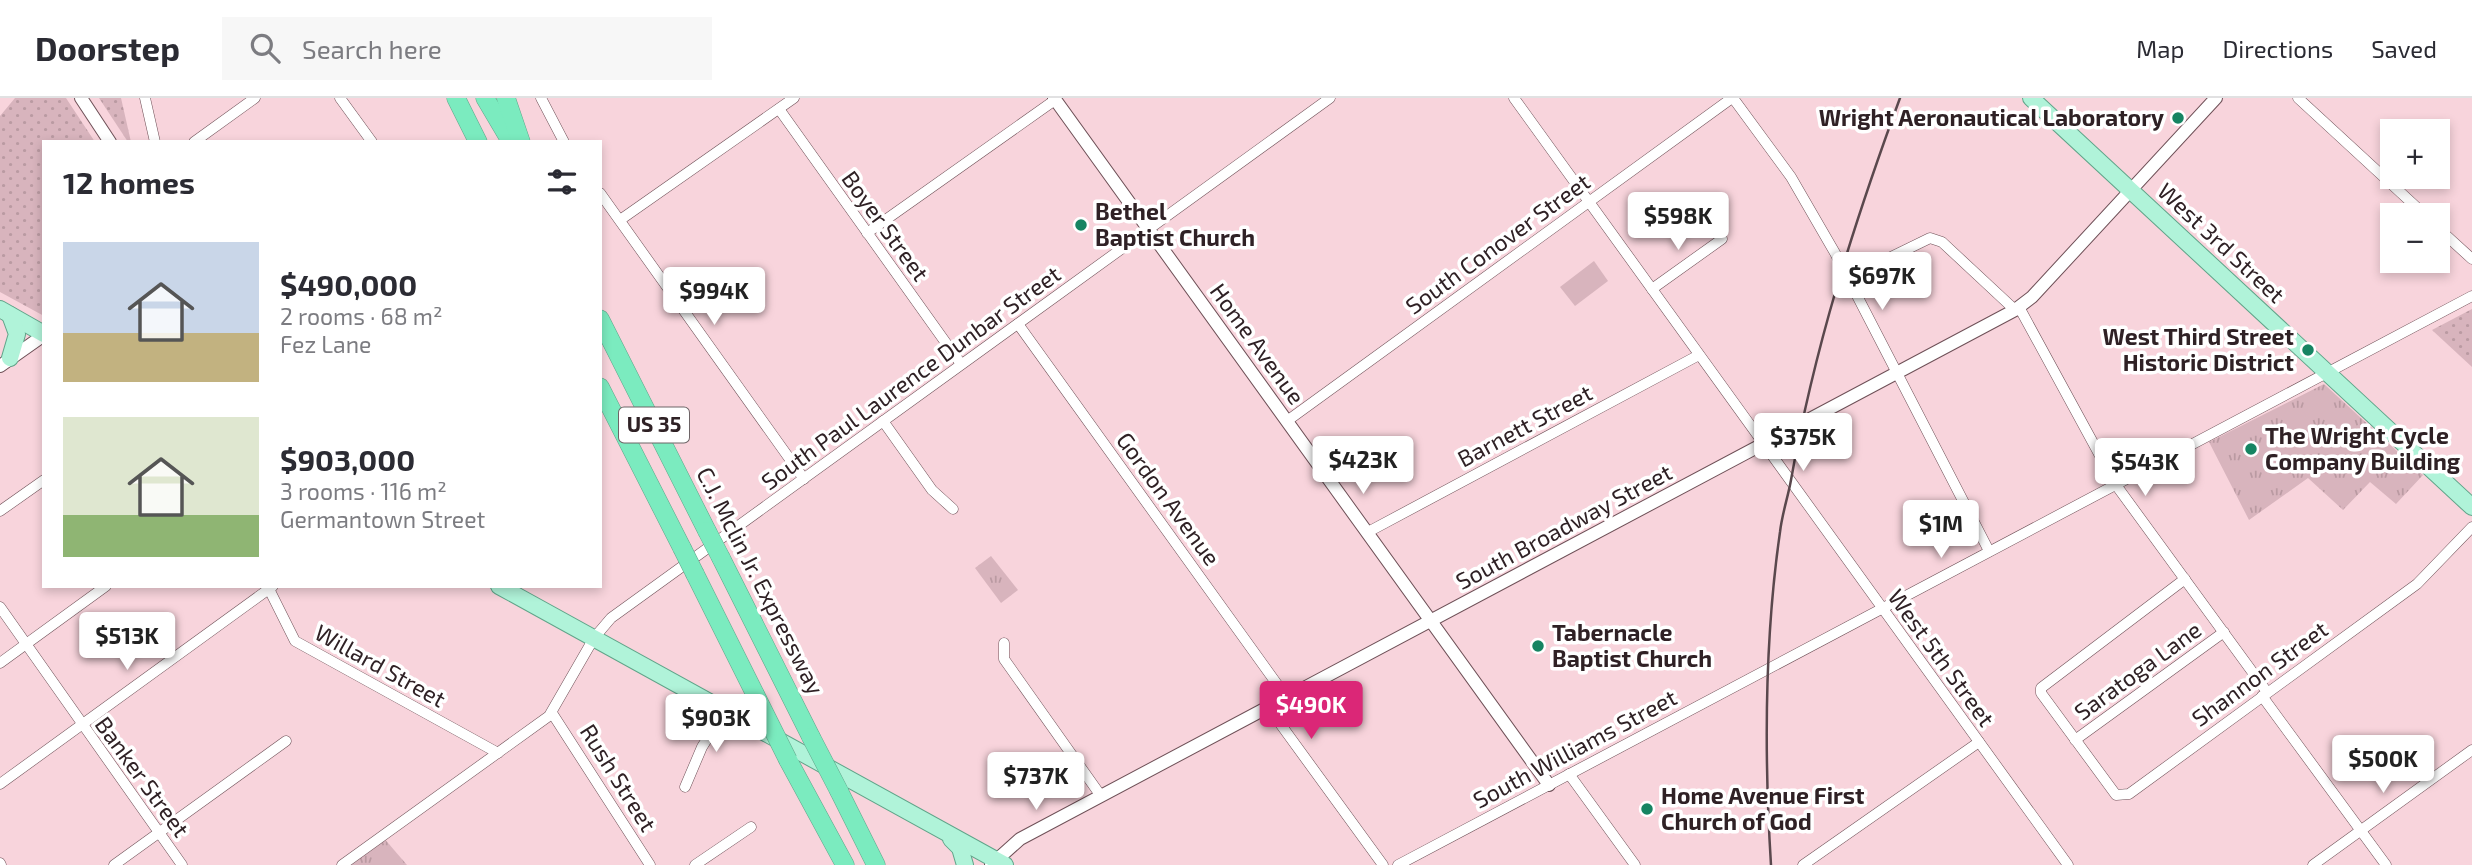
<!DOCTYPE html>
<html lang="en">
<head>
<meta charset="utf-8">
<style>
	body { margin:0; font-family:"Exo 2",sans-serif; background:#f7f7f7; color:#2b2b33; height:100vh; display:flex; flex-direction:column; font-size:26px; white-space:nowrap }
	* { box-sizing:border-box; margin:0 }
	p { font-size:23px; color:#7c7c81 }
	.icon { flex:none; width:38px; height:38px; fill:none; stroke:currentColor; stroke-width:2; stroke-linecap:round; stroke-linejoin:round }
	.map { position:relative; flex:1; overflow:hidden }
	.details { position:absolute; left:42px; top:42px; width:560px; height:448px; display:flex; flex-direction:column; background:#fff; border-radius:0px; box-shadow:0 4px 10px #0003 }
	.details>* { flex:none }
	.controls { position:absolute; left:2380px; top:21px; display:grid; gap:14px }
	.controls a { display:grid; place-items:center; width:70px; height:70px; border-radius:0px; background:#fff; box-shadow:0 4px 10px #0003; font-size:35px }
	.price { position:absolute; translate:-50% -60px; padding:0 16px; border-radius:7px; background:#fff; color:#222; font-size:23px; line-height:46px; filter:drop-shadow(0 2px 4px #0008) }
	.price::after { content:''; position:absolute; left:50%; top:42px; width:21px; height:16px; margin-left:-10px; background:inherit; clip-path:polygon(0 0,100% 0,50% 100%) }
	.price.selected { background:#db2777; color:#fff }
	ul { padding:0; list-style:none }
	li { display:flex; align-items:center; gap:21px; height:175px; padding:0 21px }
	li span { display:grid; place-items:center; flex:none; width:196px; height:140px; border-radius:0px; color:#555 }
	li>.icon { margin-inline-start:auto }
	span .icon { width:84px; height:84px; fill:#fffc; stroke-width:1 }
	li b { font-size:30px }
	h2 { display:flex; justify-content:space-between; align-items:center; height:84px; padding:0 21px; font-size:30px }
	header { display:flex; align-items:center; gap:42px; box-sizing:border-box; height:98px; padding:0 35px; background:#fff; border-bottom:2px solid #e1e1e2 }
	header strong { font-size:33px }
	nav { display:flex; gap:38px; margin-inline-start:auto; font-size:24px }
	.search { width:490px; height:63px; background:#f7f7f7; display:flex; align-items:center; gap:18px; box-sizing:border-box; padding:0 24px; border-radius:0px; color:#7c7c81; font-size:26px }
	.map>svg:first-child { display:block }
</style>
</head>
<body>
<header>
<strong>Doorstep</strong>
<div class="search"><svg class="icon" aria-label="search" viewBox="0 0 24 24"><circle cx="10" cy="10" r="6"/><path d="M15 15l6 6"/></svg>Search here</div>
<nav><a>Map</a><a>Directions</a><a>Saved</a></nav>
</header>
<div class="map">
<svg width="2472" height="767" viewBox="0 0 2472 767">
	<defs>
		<pattern id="grass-dots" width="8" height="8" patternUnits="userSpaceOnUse" patternTransform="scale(1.75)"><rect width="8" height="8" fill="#d8b4bd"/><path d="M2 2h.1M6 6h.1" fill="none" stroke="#ba9aa2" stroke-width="1.8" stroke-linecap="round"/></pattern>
		<pattern id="park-tufts" width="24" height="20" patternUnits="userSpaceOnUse" patternTransform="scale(1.75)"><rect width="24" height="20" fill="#d8b4bd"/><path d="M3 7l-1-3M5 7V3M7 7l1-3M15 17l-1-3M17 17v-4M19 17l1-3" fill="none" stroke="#ba9aa2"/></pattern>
	</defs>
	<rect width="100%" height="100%" fill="#f8d4dc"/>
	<!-- grass -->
	<g fill="url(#grass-dots)">
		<polygon points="15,0 66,0 95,44 44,44 44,218 0,194 0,18"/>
		<polygon points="99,0 121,0 131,44 128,44"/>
		<polygon points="2472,211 2472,269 2432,232"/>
	</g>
	<!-- park -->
	<g fill="url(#park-tufts)">
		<polygon points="2324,286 2423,377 2396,406 2370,384 2343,412 2308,380 2249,422 2209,344"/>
		<polygon points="991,458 1018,492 1001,505 975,470"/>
		<polygon points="382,738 407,767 342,767"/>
	</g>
	<!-- pitch -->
	<polygon fill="#d8b4bd" points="1594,163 1608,183 1575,208 1560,189"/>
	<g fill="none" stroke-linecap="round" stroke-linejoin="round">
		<defs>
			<g id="minor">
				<polyline points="145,0 155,44"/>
				<polyline points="340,0 372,44"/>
				<polyline points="541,0 564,44"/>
				<polyline points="1514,0 2068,767"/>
				<polyline points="1733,0 1791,79 1835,155 1989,453"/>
				<polyline points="2298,0 2425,117"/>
				<polyline points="779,11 961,266"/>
				<polyline points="194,44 255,0"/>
				<polyline points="600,95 804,381"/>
				<polyline points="620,122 794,0"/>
				<polyline points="2438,130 2472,161"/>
				<polyline points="867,135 1055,2"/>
				<polyline points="1848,180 1930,140 1942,144 2015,212"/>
				<polyline points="1652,191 1722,141"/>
				<polyline points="2019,209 2116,387 2267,594"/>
				<polyline points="1018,226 1287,600"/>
				<polyline points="883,323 932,392 953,411"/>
				<polyline points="1287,323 1732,0"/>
				<polyline points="0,413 44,382"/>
				<polyline points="1368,434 1699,257"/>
				<polyline points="2185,481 2041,590 2041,595 2116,697 2129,696 2417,486 2472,429"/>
				<polyline points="269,491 295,543 498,655"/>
				<polyline points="0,509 182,767"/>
				<polyline points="1004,545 1004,561 1101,698"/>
				<polyline points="0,565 106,488"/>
				<polyline points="2262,598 2386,767"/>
				<polyline points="1268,609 1383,767"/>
				<polyline points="552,615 650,767"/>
				<polyline points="2075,642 2224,534"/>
				<polyline points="1569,676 1635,767"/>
				<polyline points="0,686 273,488"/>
				<polyline points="685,689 702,649 726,611"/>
				<polyline points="0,765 1,767"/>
				<polyline points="114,767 286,643"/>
				<polyline points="342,767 549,618 594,540 611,520 1330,0"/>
				<polyline points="695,767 751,729"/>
				<polyline points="1398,767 2472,198"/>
				<polyline points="1803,767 1979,644"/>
				<polyline points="2313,767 2472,652"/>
			</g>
			<g id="tertiary">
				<polyline points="81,0 110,44"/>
				<polyline points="1054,0 1549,687"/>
				<polyline points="0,268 44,237"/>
				<polyline points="991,767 1020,741 2015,212 2032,199 2216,0"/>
			</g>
			<g id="primary">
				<polyline points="2031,0 2472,409"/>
				<polyline points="0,211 44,236"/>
				<polyline points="10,217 17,236 10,260"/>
				<polyline points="499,488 1005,767"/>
				<polyline points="951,741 960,750 965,767"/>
			</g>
			<g id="motorway">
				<polyline points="456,0 478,44"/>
				<polyline points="485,0 511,44"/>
				<polyline points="506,0 521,44"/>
				<polyline points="600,221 707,433"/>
				<polyline points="600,289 682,450"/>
				<polyline points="721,460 811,639"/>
				<polyline points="695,476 755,596"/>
				<polyline points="788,662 845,767"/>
				<polyline points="839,693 876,767"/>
			</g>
		</defs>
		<!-- minor casing -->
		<use href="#minor" stroke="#6e5057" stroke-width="11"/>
		<!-- tertiary casing -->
		<use href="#tertiary" stroke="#6e5057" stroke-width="14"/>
		<!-- primary casing -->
		<use href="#primary" stroke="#60a489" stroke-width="18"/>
		<!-- motorway casing -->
		<use href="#motorway" stroke="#60a489" stroke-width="19"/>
		<!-- minor -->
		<use href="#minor" stroke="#fff" stroke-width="10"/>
		<!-- tertiary -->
		<use href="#tertiary" stroke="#fff" stroke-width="12"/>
		<!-- primary -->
		<use href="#primary" stroke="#b0f3d9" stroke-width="16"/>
		<!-- motorway -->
		<use href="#motorway" stroke="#7bebbf" stroke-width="18"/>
		<!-- rail -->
		<path stroke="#5a484d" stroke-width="2.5" d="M 1771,767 C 1764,655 1764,545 1780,434 C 1782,416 1788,399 1791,382 C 1814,251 1854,125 1900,0"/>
		<defs>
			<g id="motorway-bridge">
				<polyline points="707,433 721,460"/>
				<polyline points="682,450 695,476"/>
				<polyline points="755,596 788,662"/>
				<polyline points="811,639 839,693"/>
			</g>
		</defs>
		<!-- motorway-bridge casing -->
		<use href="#motorway-bridge" stroke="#60a489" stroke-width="19" stroke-linecap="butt"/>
		<!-- motorway-bridge -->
		<use href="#motorway-bridge" stroke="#7bebbf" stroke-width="18"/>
	</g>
	<!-- markers -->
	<g fill="#168462" stroke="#fff" stroke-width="2.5">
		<circle cx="2178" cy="20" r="7"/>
		<circle cx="1081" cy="127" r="7"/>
		<circle cx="2308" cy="252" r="7"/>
		<circle cx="2251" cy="351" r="7"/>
		<circle cx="1538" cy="548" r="7"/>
		<circle cx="1647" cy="711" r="7"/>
	</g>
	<g text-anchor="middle" stroke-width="7" stroke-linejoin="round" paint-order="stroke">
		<!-- shield labels -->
		<rect fill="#fff" stroke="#6d6466" stroke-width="2" x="619" y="309.5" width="70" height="35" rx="5"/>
		<g font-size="21" font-weight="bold" fill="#2f2125">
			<text x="654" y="334">US 35</text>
		</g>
		<!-- poi labels -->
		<g font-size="23" font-weight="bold" fill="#2f2125" stroke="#fff" text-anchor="start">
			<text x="2164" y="28" text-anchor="end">Wright Aeronautical Laboratory</text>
			<text x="1095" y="122">Bethel<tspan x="1095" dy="26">Baptist Church</tspan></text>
			<text x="2294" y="247" text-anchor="end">West Third Street<tspan x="2294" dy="26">Historic District</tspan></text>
			<text x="2265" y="346">The Wright Cycle<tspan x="2265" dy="26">Company Building</tspan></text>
			<text x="1552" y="543">Tabernacle<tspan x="1552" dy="26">Baptist Church</tspan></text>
			<text x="1661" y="706">Home Avenue First<tspan x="1661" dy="26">Church of God</tspan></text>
		</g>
		<!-- street labels -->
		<g font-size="23" fill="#2f2125" stroke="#fff">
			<text transform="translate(885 128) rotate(54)" y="8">Boyer Street</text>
			<text transform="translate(2221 145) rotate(43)" y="8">West 3rd Street</text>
			<text transform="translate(1498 146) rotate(-36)" y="8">South Conover Street</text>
			<text transform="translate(1257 246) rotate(54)" y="8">Home Avenue</text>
			<text transform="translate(911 280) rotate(-36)" y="8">South Paul Laurence Dunbar Street</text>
			<text transform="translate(1525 328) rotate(-28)" y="8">Barnett Street</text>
			<text transform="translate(1168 401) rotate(54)" y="8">Gordon Avenue</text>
			<text transform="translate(1564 429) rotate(-28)" y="8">South Broadway Street</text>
			<text transform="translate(760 483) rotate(63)" y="8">C.J. Mclin Jr. Expressway</text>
			<text transform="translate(1941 560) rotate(54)" y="8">West 5th Street</text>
			<text transform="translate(380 568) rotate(29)" y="8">Willard Street</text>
			<text transform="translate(2138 573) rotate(-36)" y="8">Saratoga Lane</text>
			<text transform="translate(2260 576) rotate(-36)" y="8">Shannon Street</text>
			<text transform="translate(1575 651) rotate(-28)" y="8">South Williams Street</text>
			<text transform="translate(142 679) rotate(54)" y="8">Banker Street</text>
			<text transform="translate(618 680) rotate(58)" y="8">Rush Street</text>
		</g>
	</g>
</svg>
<div class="controls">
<a>+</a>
<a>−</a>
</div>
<b class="price" style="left:1678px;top:154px">$598K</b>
<b class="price" style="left:1882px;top:214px">$697K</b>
<b class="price" style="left:714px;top:229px">$994K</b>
<b class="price" style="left:1803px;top:375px">$375K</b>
<b class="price" style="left:1363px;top:398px">$423K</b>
<b class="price" style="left:2145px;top:400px">$543K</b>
<b class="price" style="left:1941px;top:462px">$1M</b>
<b class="price" style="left:127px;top:574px">$513K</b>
<b class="price selected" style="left:1311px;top:643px">$490K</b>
<b class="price" style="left:716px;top:656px">$903K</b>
<b class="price" style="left:2383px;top:697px">$500K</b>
<b class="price" style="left:1036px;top:714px">$737K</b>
<section class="details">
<h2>12 homes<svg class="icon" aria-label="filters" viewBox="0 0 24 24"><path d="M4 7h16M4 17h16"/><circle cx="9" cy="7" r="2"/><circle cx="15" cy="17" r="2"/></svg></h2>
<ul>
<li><span style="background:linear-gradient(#c9d6e8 65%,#c2b280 0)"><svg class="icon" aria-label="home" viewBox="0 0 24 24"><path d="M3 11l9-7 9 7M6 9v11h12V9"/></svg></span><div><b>$490,000</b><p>2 rooms · 68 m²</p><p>Fez Lane</p></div></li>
<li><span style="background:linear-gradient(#dfe7d0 70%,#8fb573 0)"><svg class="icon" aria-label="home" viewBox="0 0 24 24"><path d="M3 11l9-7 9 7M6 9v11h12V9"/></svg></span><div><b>$903,000</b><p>3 rooms · 116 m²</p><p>Germantown Street</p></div></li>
</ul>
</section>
</div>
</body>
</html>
